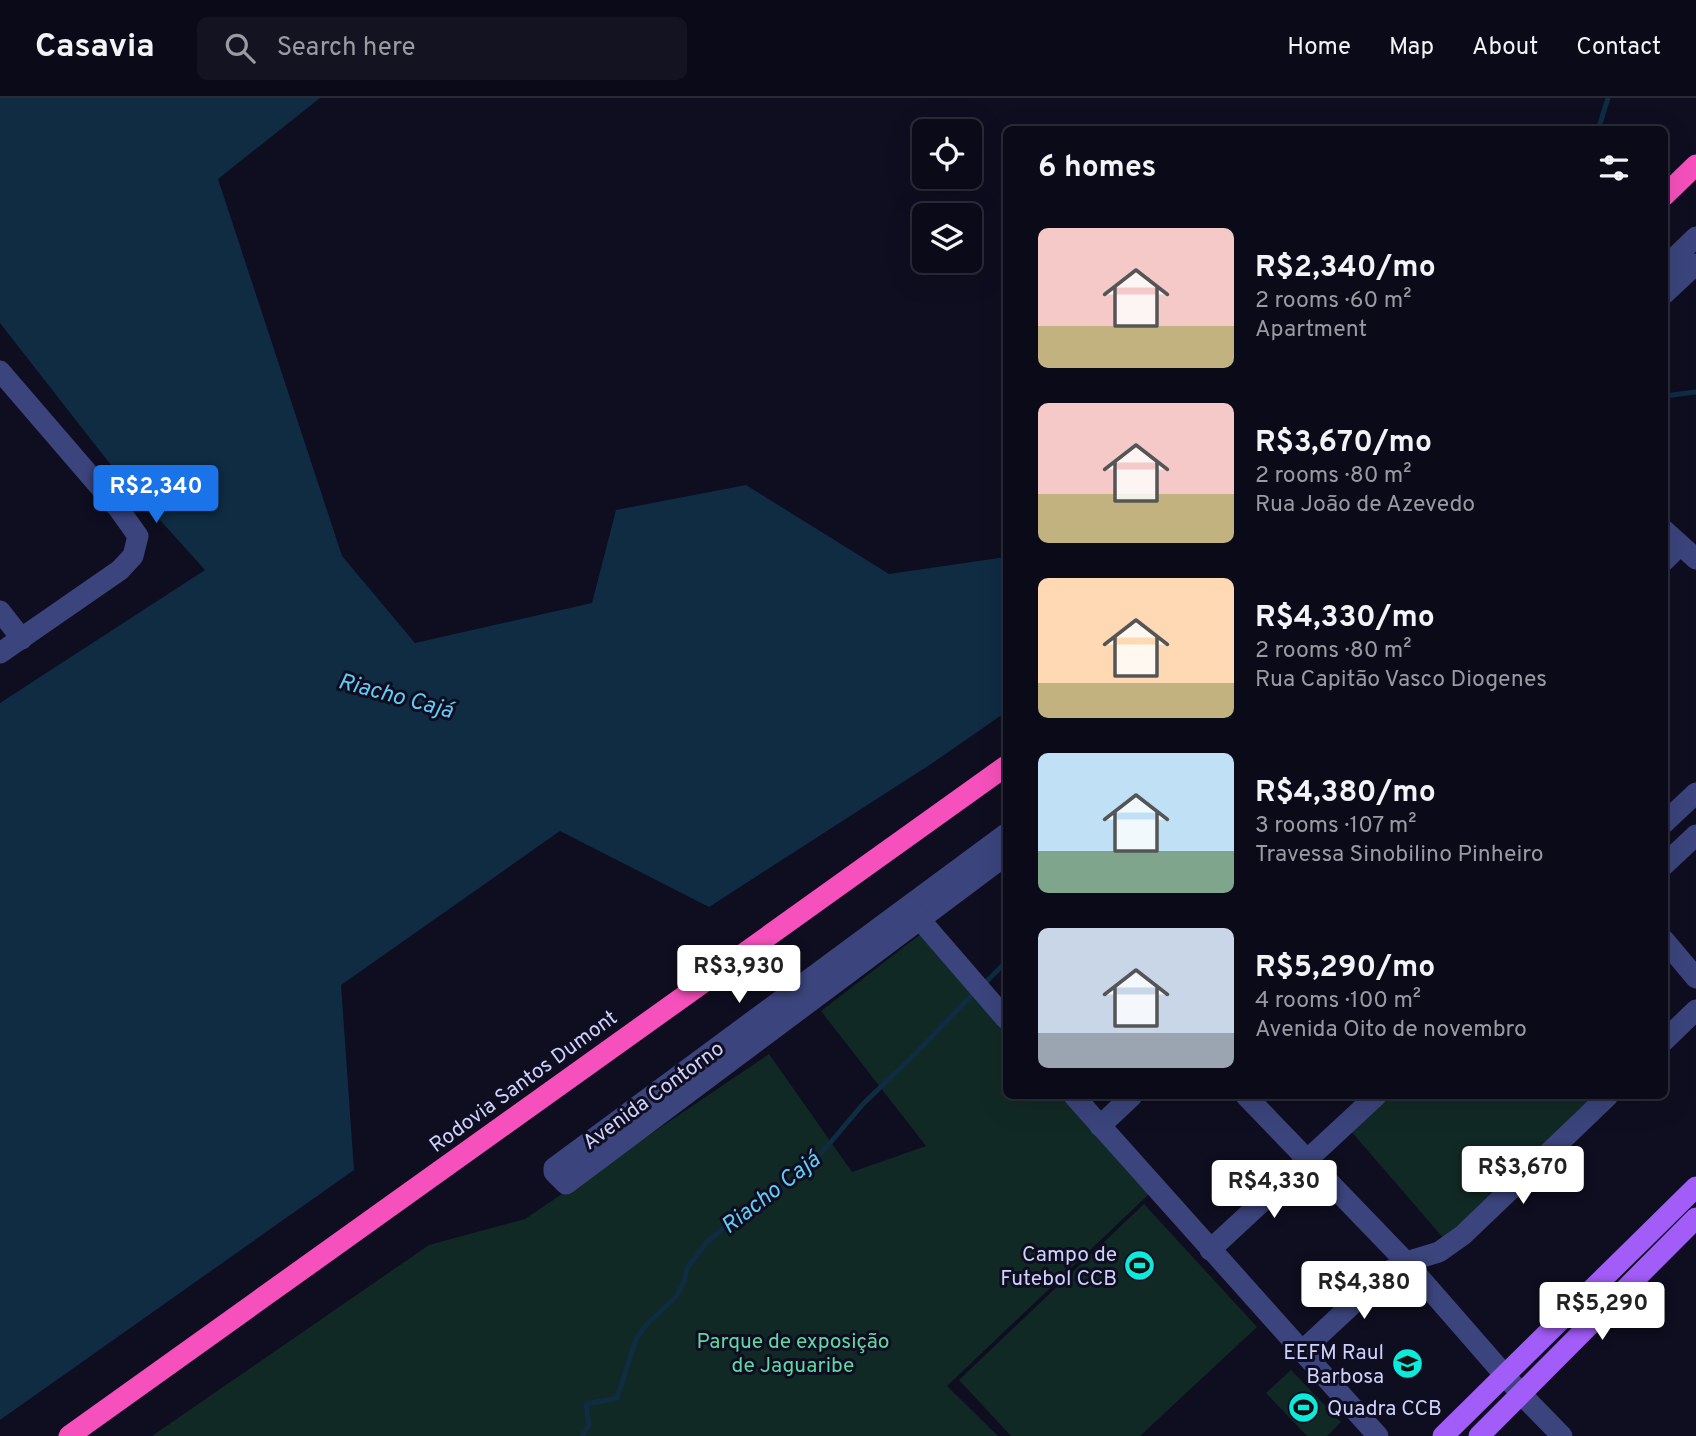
<!DOCTYPE html>
<html lang="en">
<head>
<meta charset="utf-8">
<style>
	body { margin:0; font-family:Overpass,sans-serif; background:#131321; color:#f1f3f6; height:100vh; display:flex; flex-direction:column; font-size:26px; white-space:nowrap }
	* { box-sizing:border-box; margin:0 }
	p { font-size:23px; color:#999aa2 }
	.icon { flex:none; width:38px; height:38px; fill:none; stroke:currentColor; stroke-width:2; stroke-linecap:round; stroke-linejoin:round }
	.map { position:relative; flex:1; overflow:hidden }
	.drawer { position:absolute; left:1003px; top:28px; width:665px; height:973px; display:flex; flex-direction:column; background:#0a0a18; border-radius:10px; box-shadow:0 7px 28px #0002,0 0 0 2px #2a2b37 }
	.drawer>* { flex:none }
	.tools { position:absolute; left:912px; top:21px; display:grid; gap:14px }
	.tools a { display:grid; place-items:center; width:70px; height:70px; border-radius:10px; background:#0a0a18; box-shadow:0 7px 28px #0002,0 0 0 2px #2a2b37; font-size:35px }
	.price { position:absolute; translate:-50% -60px; padding:0 16px; border-radius:7px; background:#fff; color:#222; font-size:23px; line-height:46px; filter:drop-shadow(0 2px 4px #0008) }
	.price::after { content:''; position:absolute; left:50%; top:42px; width:21px; height:16px; margin-left:-10px; background:inherit; clip-path:polygon(0 0,100% 0,50% 100%) }
	.price.on { background:#1a73e8; color:#fff }
	ul { padding:0; list-style:none }
	li { display:flex; align-items:center; gap:21px; height:175px; padding:0 35px }
	li span { display:grid; place-items:center; flex:none; width:196px; height:140px; border-radius:10px; color:#555 }
	li>.icon { margin-inline-start:auto }
	span .icon { width:84px; height:84px; fill:#fffc; stroke-width:1 }
	li b { font-size:30px }
	h2 { display:flex; justify-content:space-between; align-items:center; height:84px; padding:0 35px; font-size:30px }
	header { display:flex; align-items:center; gap:42px; box-sizing:border-box; height:98px; padding:0 35px; background:#0a0a18; border-bottom:2px solid #2a2b37 }
	header strong { font-size:33px }
	nav { display:flex; gap:38px; margin-inline-start:auto; font-size:24px }
	.search { width:490px; height:63px; background:#131321; display:flex; align-items:center; gap:18px; box-sizing:border-box; padding:0 24px; border-radius:10px; color:#999aa2; font-size:26px }
	.map>svg:first-child { display:block }
</style>
</head>
<body>
<header>
<strong>Casavia</strong>
<div class="search"><svg class="icon" aria-label="search" viewBox="0 0 24 24"><circle cx="10" cy="10" r="6"/><path d="M15 15l6 6"/></svg>Search here</div>
<nav><a>Home</a><a>Map</a><a>About</a><a>Contact</a></nav>
</header>
<div class="map">
<svg width="1696" height="1338" viewBox="0 0 1696 1338">
	<rect width="100%" height="100%" fill="#0e0e20"/>
	<!-- green -->
	<g fill="#112924">
		<polygon points="922,835 1006,932 1006,998 1063,998 1149,1096 947,1288 998,1338 152,1338 429,1147 525,1121 769,956 852,1074 926,1048 821,913"/>
		<polygon points="1386,998 1598,998 1445,1142 1350,1032"/>
		<polygon points="1144,1106 1257,1229 1140,1338 1011,1338 959,1282"/>
		<polygon points="1291,1272 1341,1324 1327,1338 1307,1338 1266,1295"/>
	</g>
	<!-- water -->
	<polygon fill="#0f2c43" points="0,0 320,0 218,81 342,458 415,545 592,505 616,412 746,387 889,476 1006,459 1006,614 931,666 709,809 560,733 341,887 354,1072 0,1322 0,605 205,472 114,371 0,225"/>
	<g fill="none" stroke-linecap="round" stroke-linejoin="round">
		<!-- stream -->
		<g stroke="#0f2c43" stroke-width="5">
			<polyline points="1598,32 1608,0"/>
			<polyline points="1664,298 1696,294"/>
			<polyline points="983,887 1006,864"/>
			<polyline points="582,1338 589,1327 586,1306 617,1300 636,1241 647,1226 676,1199 684,1184 687,1170 706,1145 733,1122 789,1086 814,1064 863,1006 913,958 976,893"/>
		</g>
		<!-- minor -->
		<g stroke="#3b447c" stroke-width="21">
			<polyline points="1664,170 1696,139"/>
			<polyline points="1664,196 1696,166"/>
			<polyline points="0,273 118,410 138,438 133,458 120,472 0,555"/>
			<polyline points="1664,432 1696,461"/>
			<polyline points="1664,463 1680,447"/>
			<polyline points="0,513 22,541"/>
			<polyline points="1664,725 1696,695"/>
			<polyline points="1006,736 554,1070 554,1074 566,1086 1006,757"/>
			<polyline points="1664,767 1696,737"/>
			<polyline points="910,810 1006,921"/>
			<polyline points="1664,842 1696,880"/>
			<polyline points="1664,943 1696,912"/>
			<polyline points="1074,998 1378,1338"/>
			<polyline points="1246,998 1406,1164 1522,1297 1562,1338"/>
			<polyline points="1100,1028 1132,998"/>
			<polyline points="1210,1152 1376,998"/>
			<polyline points="1301,1254 1386,1175 1406,1164 1439,1154 1463,1137 1608,998"/>
		</g>
		<!-- major -->
		<g stroke="#a25cf7" stroke-width="21">
			<polyline points="1443,1338 1696,1089"/>
			<polyline points="1479,1338 1696,1120"/>
		</g>
		<!-- highway -->
		<g stroke="#f650bc" stroke-width="21">
			<polyline points="1664,98 1696,67"/>
			<polyline points="69,1338 1006,668"/>
		</g>
	</g>
	<!-- icons -->
	<defs>
		<symbol id="stadium-disc" viewBox="-11 -11 22 22"><circle r="9.5" fill="#0cebdb" stroke="#0e0e20"/><path d="M0-5a6.5 5 0 1 0 0 10a6.5 5 0 1 0 0-10ZM-3.5-1.8h7v3.6h-7Z" fill="#111"/></symbol>
		<symbol id="school-disc" viewBox="-11 -11 22 22"><circle r="9.5" fill="#0cebdb" stroke="#0e0e20"/><path d="M0-5L7-2L0 1L-7-2ZM-4 1L0 2.5L4 1V4Q0 6-4 4Z" fill="#111"/></symbol>
	</defs>
	<g fill-rule="evenodd">
		<use href="#stadium-disc" x="1122" y="1150" width="35" height="35"/>
		<use href="#school-disc" x="1390" y="1248" width="35" height="35"/>
		<use href="#stadium-disc" x="1286" y="1292" width="35" height="35"/>
	</g>
	<g text-anchor="middle" stroke-width="6" stroke-linejoin="round" paint-order="stroke">
		<!-- street labels -->
		<g font-size="21" fill="#cfd1fd" stroke="#0e0e20">
			<text transform="translate(523 983) rotate(-36)" y="7">Rodovia Santos Dumont</text>
			<text transform="translate(653 997) rotate(-36)" y="7">Avenida Contorno</text>
		</g>
		<!-- poi labels -->
		<g font-size="21" fill="#cfd1fd" stroke="#0e0e20" text-anchor="end">
			<text x="1117" y="1163">Campo de<tspan x="1117" dy="24">Futebol CCB</tspan></text>
			<text x="1384" y="1261">EEFM Raul<tspan x="1384" dy="24">Barbosa</tspan></text>
			<text x="1327" y="1317" text-anchor="start">Quadra CCB</text>
		</g>
		<!-- park labels -->
		<g font-size="21" fill="#5fd8a5" stroke="#0e0e20">
			<text x="793" y="1250">Parque de exposição<tspan x="793" dy="24">de Jaguaribe</tspan></text>
		</g>
		<!-- water labels -->
		<g font-size="23" font-style="italic" fill="#62ccf7" stroke="#0e0e20">
			<text transform="translate(396 597) rotate(15)" y="8">Riacho Cajá</text>
			<text transform="translate(770 1094) rotate(-38)" y="8">Riacho Cajá</text>
		</g>
	</g>
</svg>
<div class="tools">
<a><svg class="icon" aria-label="locate" viewBox="0 0 24 24"><circle cx="12" cy="12" r="6"/><path d="M12 2v4M12 18v4M2 12h4M18 12h4"/></svg></a>
<a><svg class="icon" aria-label="layers" viewBox="0 0 24 24"><path d="M12 4l9 5-9 5-9-5zM3 14l9 5 9-5"/></svg></a>
</div>
<b class="price on" style="left:156px;top:427px">R$2,340</b>
<b class="price" style="left:739px;top:907px">R$3,930</b>
<b class="price" style="left:1523px;top:1108px">R$3,670</b>
<b class="price" style="left:1274px;top:1122px">R$4,330</b>
<b class="price" style="left:1364px;top:1223px">R$4,380</b>
<b class="price" style="left:1602px;top:1244px">R$5,290</b>
<section class="drawer">
<h2>6 homes<svg class="icon" aria-label="filters" viewBox="0 0 24 24"><path d="M4 7h16M4 17h16"/><circle cx="9" cy="7" r="2"/><circle cx="15" cy="17" r="2"/></svg></h2>
<ul>
<li><span style="background:linear-gradient(#f6c9c9 70%,#c2b280 0)"><svg class="icon" aria-label="home" viewBox="0 0 24 24"><path d="M3 11l9-7 9 7M6 9v11h12V9"/></svg></span><div><b>R$2,340/mo</b><p>2 rooms · 60 m²</p><p>Apartment</p></div></li>
<li><span style="background:linear-gradient(#f6c9c9 65%,#c2b280 0)"><svg class="icon" aria-label="home" viewBox="0 0 24 24"><path d="M3 11l9-7 9 7M6 9v11h12V9"/></svg></span><div><b>R$3,670/mo</b><p>2 rooms · 80 m²</p><p>Rua João de Azevedo</p></div></li>
<li><span style="background:linear-gradient(#ffd9b3 75%,#c2b280 0)"><svg class="icon" aria-label="home" viewBox="0 0 24 24"><path d="M3 11l9-7 9 7M6 9v11h12V9"/></svg></span><div><b>R$4,330/mo</b><p>2 rooms · 80 m²</p><p>Rua Capitão Vasco Diogenes</p></div></li>
<li><span style="background:linear-gradient(#bfe0f5 70%,#7fa58c 0)"><svg class="icon" aria-label="home" viewBox="0 0 24 24"><path d="M3 11l9-7 9 7M6 9v11h12V9"/></svg></span><div><b>R$4,380/mo</b><p>3 rooms · 107 m²</p><p>Travessa Sinobilino Pinheiro</p></div></li>
<li><span style="background:linear-gradient(#c9d6e8 75%,#9aa5b1 0)"><svg class="icon" aria-label="home" viewBox="0 0 24 24"><path d="M3 11l9-7 9 7M6 9v11h12V9"/></svg></span><div><b>R$5,290/mo</b><p>4 rooms · 100 m²</p><p>Avenida Oito de novembro</p></div></li>
</ul>
</section>
</div>
</body>
</html>
